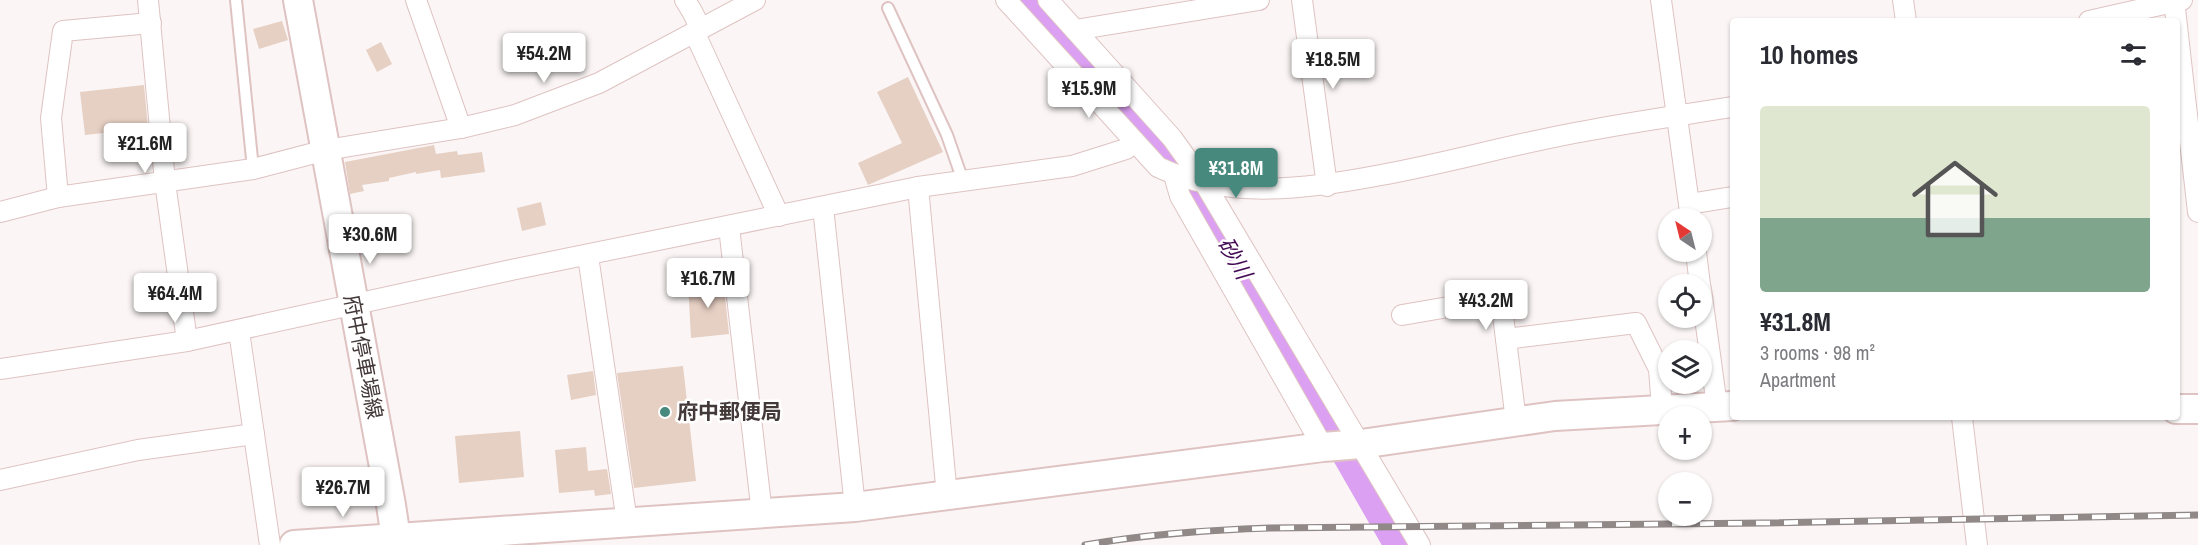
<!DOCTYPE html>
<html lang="en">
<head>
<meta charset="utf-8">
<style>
	body { margin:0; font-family:"Archivo Narrow","Noto Sans JP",sans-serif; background:#f2f2f3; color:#2b2b33; height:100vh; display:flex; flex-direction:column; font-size:22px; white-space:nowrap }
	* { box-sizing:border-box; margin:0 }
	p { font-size:20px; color:#7c7c81 }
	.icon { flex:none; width:33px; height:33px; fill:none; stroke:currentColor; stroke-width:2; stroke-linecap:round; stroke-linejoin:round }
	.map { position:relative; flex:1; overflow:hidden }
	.side { position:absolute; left:1730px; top:18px; width:450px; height:402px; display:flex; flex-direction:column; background:#fff; border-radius:6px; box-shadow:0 2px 4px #0004 }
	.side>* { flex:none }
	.needle { width:39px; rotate:325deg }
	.tools { position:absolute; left:1658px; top:208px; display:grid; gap:12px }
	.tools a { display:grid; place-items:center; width:54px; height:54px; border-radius:50%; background:#fff; box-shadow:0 2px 4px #0004; font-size:30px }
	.price { position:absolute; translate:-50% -51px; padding:0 14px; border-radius:6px; background:#fff; color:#222; font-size:20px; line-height:39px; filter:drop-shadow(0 2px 3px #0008) }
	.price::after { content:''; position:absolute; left:50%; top:36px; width:18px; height:14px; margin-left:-9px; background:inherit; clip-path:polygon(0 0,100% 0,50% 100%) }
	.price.current { background:#47897c; color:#fff }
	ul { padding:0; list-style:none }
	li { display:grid; align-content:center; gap:12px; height:318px; padding:0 30px }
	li+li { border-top:2px solid #e1e1e2 }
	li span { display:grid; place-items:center; height:186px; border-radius:6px; color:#555 }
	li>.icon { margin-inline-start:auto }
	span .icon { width:108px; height:108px; fill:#fffc; stroke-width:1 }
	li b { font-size:26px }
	h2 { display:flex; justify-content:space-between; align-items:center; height:72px; padding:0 30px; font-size:26px }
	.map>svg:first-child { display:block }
</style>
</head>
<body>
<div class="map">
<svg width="2198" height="545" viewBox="0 0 2198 545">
	<rect width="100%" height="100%" fill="#fbf6f5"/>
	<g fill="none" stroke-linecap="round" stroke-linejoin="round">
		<!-- river -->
		<polyline stroke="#dba0f1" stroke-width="30" points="1031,0 1161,141 1201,200 1399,545"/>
	</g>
	<!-- building -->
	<g fill="#e6cfc3">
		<polygon points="282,21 288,40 259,49 253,29"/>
		<polygon points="381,42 392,64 377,72 366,50"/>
		<polygon points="908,77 943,152 868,185 858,163 902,143 877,92"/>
		<polygon points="144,85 148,128 85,135 80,92"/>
		<polygon points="434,145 436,154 457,151 458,155 482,152 485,172 441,178 440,170 416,174 416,172 389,178 389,181 362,185 364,191 350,194 345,162"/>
		<polygon points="541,202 546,225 522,231 517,208"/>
		<polygon points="723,278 729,334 691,338 688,283"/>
		<polygon points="683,366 696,481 634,488 617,373"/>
		<polygon points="593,371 596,395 571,400 567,375"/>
		<polygon points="520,431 524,477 459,483 455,436"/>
		<polygon points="586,447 588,471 607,469 611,494 595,496 594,490 559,493 555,450"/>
	</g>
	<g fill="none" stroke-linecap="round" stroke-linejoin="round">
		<defs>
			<g id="lane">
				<polyline points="236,0 253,169"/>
				<polyline points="888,8 947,135 963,181"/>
			</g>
			<g id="street">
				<polyline points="148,0 165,182 187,341"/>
				<polyline points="416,0 461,128"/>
				<path d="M 685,0 C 693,13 701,23 697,38 L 779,216"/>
				<path d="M 1006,0 L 1158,167 C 1227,200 1308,189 1381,175 C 1448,163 1513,144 1580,132 C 1631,122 1682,115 1732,107"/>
				<polyline points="1048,0 1172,138 1205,184 1420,545"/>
				<polyline points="1302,0 1327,186"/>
				<polyline points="1661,0 1691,219"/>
				<polyline points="1903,0 1906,21"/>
				<polyline points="2174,0 2198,212"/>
				<polyline points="2089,21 2182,0"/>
				<polyline points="1075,30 1259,0"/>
				<polyline points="1174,175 1180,196 1323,447"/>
				<polyline points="918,187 947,496"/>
				<polyline points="58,197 51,118 63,31 151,23"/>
				<polyline points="1689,204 1732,197"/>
				<polyline points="823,207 855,507"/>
				<polyline points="0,212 58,197 253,169 326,150 461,128 515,115 599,83 755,0"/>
				<polyline points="729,227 762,514"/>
				<polyline points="1696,252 1700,285"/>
				<polyline points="588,256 627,522"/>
				<polyline points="1701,289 1717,406"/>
				<polyline points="1402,315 1489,300 1502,307 1516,421"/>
				<polyline points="239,331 270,545"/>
				<polyline points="1506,339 1636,323 1659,369 1662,409"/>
				<polyline points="0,369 187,341 511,270 918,187 1072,166 1126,149 1134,141"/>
				<polyline points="1962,417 1977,545"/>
				<polyline points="0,480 138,450 254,434"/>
			</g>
			<g id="secondary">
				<polyline points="298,0 391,505 397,545"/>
				<polyline points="2176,409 2198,409"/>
				<polyline points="294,545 855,507 1323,447 1361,444 1555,416 1732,406"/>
			</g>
		</defs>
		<!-- lane casing -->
		<use href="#lane" stroke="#dec3c2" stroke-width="14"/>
		<!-- street casing -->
		<use href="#street" stroke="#dec3c2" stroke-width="22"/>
		<!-- secondary casing -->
		<use href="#secondary" stroke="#dec3c2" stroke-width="32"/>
		<!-- lane -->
		<use href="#lane" stroke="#fff" stroke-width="10"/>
		<!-- street -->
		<use href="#street" stroke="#fff" stroke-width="20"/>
		<!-- secondary -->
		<use href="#secondary" stroke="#fff" stroke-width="28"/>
		<defs>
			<path id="rail" d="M 1085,545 C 1147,534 1208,530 1270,528 L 1764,523 L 2198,515"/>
		</defs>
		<!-- rail casing -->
		<use href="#rail" stroke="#918888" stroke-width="7"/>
		<!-- rail -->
		<use href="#rail" stroke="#fff" stroke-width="4.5" stroke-dasharray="14" stroke-linecap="butt"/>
	</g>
	<!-- markers -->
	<circle fill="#47897c" stroke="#fff" stroke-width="2" cx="665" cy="412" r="6"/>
	<g text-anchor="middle" stroke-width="5" stroke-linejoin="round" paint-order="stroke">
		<!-- street labels -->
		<g font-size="21" fill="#443939" stroke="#fff">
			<text transform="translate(363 357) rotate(79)" y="7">府中停車場線</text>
		</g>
		<!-- poi labels -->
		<g font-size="21" font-weight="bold" fill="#443939" stroke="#fff" text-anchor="start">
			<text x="677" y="419">府中郵便局</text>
		</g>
		<!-- water labels -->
		<g font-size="22" font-style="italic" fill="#430b54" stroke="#fff">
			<text transform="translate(1235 258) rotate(60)" y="8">砂川</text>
		</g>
	</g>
</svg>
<div class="tools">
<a><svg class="needle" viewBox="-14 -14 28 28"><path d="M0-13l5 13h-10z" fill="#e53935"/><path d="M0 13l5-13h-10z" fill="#7c7c81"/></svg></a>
<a><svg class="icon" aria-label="locate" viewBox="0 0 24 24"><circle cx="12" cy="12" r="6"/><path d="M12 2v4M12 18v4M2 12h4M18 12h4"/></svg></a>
<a><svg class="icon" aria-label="layers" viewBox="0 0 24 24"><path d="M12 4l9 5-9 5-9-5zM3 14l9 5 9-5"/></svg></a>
<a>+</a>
<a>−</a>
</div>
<b class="price" style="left:544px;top:84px">¥54.2M</b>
<b class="price" style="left:1333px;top:90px">¥18.5M</b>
<b class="price" style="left:1089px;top:119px">¥15.9M</b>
<b class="price" style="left:145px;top:174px">¥21.6M</b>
<b class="price current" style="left:1236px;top:199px">¥31.8M</b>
<b class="price" style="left:370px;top:265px">¥30.6M</b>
<b class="price" style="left:708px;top:309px">¥16.7M</b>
<b class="price" style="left:175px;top:324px">¥64.4M</b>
<b class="price" style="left:1486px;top:331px">¥43.2M</b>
<b class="price" style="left:343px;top:518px">¥26.7M</b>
<section class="side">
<h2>10 homes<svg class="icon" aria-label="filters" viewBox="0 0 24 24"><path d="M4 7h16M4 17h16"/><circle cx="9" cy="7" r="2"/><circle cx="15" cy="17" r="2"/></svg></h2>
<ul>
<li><span style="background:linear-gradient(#dfe7d0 60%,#7fa58c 0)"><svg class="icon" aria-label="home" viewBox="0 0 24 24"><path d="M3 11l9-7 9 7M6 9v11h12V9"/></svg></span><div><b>¥31.8M</b><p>3 rooms · 98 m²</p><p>Apartment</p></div></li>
</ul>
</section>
</div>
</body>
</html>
